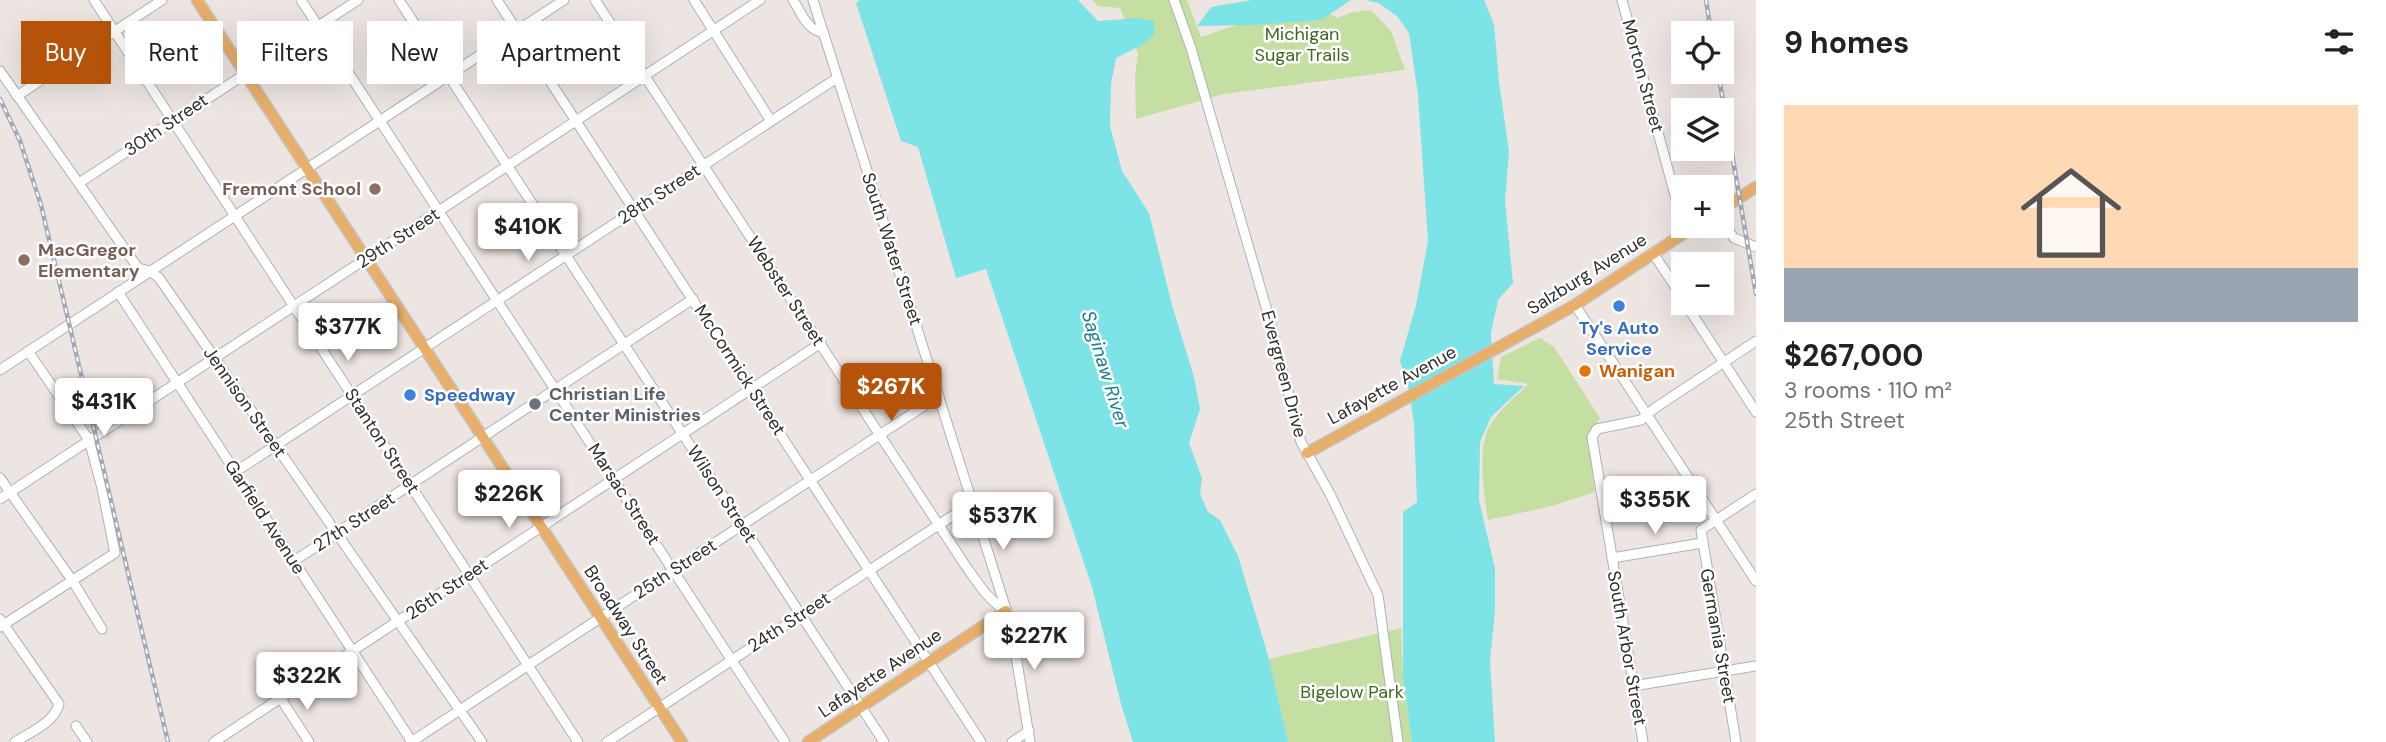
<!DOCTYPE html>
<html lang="en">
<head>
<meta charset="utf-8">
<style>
	body { margin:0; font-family:"DM Sans",sans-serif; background:#f6f6f6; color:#222; height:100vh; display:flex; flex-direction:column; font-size:26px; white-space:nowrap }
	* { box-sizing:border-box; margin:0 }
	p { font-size:23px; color:#767676 }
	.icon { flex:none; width:38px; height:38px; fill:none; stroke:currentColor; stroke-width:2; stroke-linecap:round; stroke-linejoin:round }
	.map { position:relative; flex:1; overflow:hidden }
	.drawer { display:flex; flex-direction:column; background:#fff; width:630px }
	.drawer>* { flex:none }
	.guide { position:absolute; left:21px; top:21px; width:665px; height:63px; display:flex; gap:14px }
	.tools { position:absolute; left:1671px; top:21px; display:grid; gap:14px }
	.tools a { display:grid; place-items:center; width:63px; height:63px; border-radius:0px; background:#fff; box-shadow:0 7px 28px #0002; font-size:35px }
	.price { position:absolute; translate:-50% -60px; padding:0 16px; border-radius:7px; background:#fff; color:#222; font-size:23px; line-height:46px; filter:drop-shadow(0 2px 4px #0008) }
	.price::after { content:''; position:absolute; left:50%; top:42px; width:21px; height:16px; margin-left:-10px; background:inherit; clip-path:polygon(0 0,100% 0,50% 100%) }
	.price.active { background:#b45309; color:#fff }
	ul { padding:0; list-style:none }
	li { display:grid; align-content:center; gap:14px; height:371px; padding:0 28px }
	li+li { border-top:2px solid #e0e0e0 }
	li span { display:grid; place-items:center; height:217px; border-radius:0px; color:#555 }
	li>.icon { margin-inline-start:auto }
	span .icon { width:126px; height:126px; fill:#fffc; stroke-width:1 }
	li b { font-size:30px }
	h2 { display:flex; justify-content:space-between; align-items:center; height:84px; padding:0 28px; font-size:30px }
	.pill { padding:0 24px; border-radius:0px; background:#fff; box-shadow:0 7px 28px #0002; font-size:24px; line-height:63px }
	.pill.active { background:#b45309; color:#fff }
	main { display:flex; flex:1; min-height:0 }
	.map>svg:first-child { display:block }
</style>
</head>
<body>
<main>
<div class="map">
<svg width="1756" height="742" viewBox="0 0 1756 742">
	<rect width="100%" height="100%" fill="#ede5e1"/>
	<!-- green -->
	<g fill="#c4dfa1">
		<polygon points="1092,0 1187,0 1201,37 1309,1 1337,18 1353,12 1371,10 1391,31 1405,70 1224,94 1136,119 1135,76 1138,53 1120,8 1098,6"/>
		<path d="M 1540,338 L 1554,347 L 1600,418 L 1588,437 L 1595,492 L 1548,507 L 1488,520 C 1484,497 1478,453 1487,431 C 1494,414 1515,398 1528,384 L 1497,379 L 1501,357 Z"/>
		<polygon points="1401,628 1403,678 1412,742 1288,742 1269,659"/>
	</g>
	<!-- water -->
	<g fill="#7ce3e7">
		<polygon points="860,0 1078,0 1098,21 1138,18 1154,21 1154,35 1140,46 1116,58 1111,84 1110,126 1122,171 1149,213 1172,305 1194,377 1200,409 1189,443 1202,478 1200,494 1208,512 1220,520 1238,556 1269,659 1288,742 1133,742 1121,704 1092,587 986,269 956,278 918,147 901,141 856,3"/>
		<polygon points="1252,0 1351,0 1321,20 1251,25 1197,26 1211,7"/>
		<polygon points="1365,0 1484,0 1494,24 1499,82 1509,151 1505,201 1513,283 1498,300 1491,333 1494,384 1524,386 1491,417 1480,442 1479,500 1495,569 1495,611 1490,661 1495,742 1412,742 1403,678 1403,512 1417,502 1414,423 1409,390 1400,361 1416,305 1428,241 1418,95 1409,33 1397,16 1378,3"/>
	</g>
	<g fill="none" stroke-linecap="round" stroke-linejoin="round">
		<defs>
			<g id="minor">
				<polyline points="94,0 578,742"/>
				<polyline points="301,0 785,742"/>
				<polyline points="399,0 884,742"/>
				<polyline points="497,0 981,742"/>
				<path d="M 595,0 L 965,565 C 977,582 988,600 1006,611"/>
				<polyline points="694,0 771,121"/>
				<path d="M 793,0 C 801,12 807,31 823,32"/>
				<polyline points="813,0 1011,625 1030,742"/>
				<polyline points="1174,0 1191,48 1270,321 1301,442 1330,494 1378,595 1398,742"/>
				<polyline points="1622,0 1685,232"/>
				<polyline points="0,71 138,268 150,271 159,278 482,742"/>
				<polyline points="17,96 162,0"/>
				<polyline points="79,183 358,0"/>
				<polyline points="1722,221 1734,238 1756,247"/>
				<polyline points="1653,253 1684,300"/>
				<polyline points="118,292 412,742"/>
				<polyline points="1685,303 1756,412"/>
				<polyline points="1575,305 1756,581"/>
				<polyline points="0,370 564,0"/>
				<polyline points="235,472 837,78"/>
				<polyline points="0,478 72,580 102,629"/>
				<polyline points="0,499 760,0"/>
				<polyline points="1612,558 1702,543"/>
				<polyline points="294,561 693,299"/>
				<path d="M 0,619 L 59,704 C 54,723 30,732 15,742"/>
				<polyline points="0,627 115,553 102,488 89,440 28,351"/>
				<polyline points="1633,686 1756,666"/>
				<polyline points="281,699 309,742"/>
				<polyline points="76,726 87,742"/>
				<polyline points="214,742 821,343"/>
				<polyline points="411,742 939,396"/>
				<polyline points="607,742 972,503"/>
				<polyline points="1012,742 1029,731"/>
				<polyline points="1643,742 1592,437 1597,429 1641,420 1655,408 1756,341"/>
				<polyline points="1736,742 1701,530 1756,494"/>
			</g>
			<g id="major">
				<polyline points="197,0 682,742"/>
				<polyline points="1722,209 1756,187"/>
				<polyline points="1307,453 1575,305 1695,226"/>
				<polyline points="808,742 1006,611"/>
			</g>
		</defs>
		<!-- minor casing -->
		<use href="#minor" stroke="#adb2b8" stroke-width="11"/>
		<!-- major casing -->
		<use href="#major" stroke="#c4c4c4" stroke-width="13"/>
		<!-- minor -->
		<use href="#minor" stroke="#fff" stroke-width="9"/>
		<!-- major -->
		<use href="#major" stroke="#e8af6b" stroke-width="10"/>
		<defs>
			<g id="rail">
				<polyline points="1706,0 1711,33"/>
				<polyline points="1718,72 1756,294"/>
				<polyline points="0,99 20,141 41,205 168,742"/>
			</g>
		</defs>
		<!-- rail casing -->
		<use href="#rail" stroke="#a3aab6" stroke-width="4.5"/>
		<!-- rail -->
		<use href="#rail" stroke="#fff" stroke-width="2" stroke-dasharray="5" stroke-linecap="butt"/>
	</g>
	<!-- markers -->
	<g fill="#8d6e63" stroke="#fff" stroke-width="2.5">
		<circle cx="375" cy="189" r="7"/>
		<circle cx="24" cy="260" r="7"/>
	</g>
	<g fill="#3f7fe0" stroke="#fff" stroke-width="2.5">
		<circle cx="1619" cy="306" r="7"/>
		<circle cx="410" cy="395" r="7"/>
	</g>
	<circle fill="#e8710a" stroke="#fff" stroke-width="2.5" cx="1585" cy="371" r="7"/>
	<circle fill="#6b7280" stroke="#fff" stroke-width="2.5" cx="535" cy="404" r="7"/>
	<g text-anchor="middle" stroke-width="5" stroke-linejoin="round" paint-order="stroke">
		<!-- park labels -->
		<g font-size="18" fill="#3f6720" stroke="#fff">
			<text x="1302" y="40">Michigan<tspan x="1302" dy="21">Sugar Trails</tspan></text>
			<text x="1352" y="698">Bigelow Park</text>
		</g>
		<!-- street labels -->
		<g font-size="18" fill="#2d2d2d" stroke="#fff">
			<text transform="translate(1643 76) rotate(75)" y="6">Morton Street</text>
			<text transform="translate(166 125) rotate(-34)" y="6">30th Street</text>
			<text transform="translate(659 194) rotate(-33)" y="6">28th Street</text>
			<text transform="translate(398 238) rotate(-33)" y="6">29th Street</text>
			<text transform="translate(892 249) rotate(72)" y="6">South Water Street</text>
			<text transform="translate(1587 274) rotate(-32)" y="6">Salzburg Avenue</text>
			<text transform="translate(786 291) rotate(57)" y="6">Webster Street</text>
			<text transform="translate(740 370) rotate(57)" y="6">McCormick Street</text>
			<text transform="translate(1284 374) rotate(75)" y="6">Evergreen Drive</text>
			<text transform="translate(1392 385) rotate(-29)" y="6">Lafayette Avenue</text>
			<text transform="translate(245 402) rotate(55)" y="6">Jennison Street</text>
			<text transform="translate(382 441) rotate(57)" y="6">Stanton Street</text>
			<text transform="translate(624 494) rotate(57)" y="6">Marsac Street</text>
			<text transform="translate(722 494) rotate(57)" y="6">Wilson Street</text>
			<text transform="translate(265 517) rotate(57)" y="6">Garfield Avenue</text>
			<text transform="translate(354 522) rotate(-33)" y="6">27th Street</text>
			<text transform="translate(675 569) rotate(-33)" y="6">25th Street</text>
			<text transform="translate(447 589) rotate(-34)" y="6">26th Street</text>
			<text transform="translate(789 622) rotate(-33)" y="6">24th Street</text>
			<text transform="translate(626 625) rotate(57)" y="6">Broadway Street</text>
			<text transform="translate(1718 636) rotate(80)" y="6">Germania Street</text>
			<text transform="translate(1627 648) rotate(80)" y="6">South Arbor Street</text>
			<text transform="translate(880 673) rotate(-34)" y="6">Lafayette Avenue</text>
		</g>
		<!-- education labels -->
		<g font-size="18" font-weight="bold" fill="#785e54" stroke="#fff" text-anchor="end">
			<text x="361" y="195">Fremont School</text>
			<text x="38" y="256" text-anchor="start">MacGregor<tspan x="38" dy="21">Elementary</tspan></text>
		</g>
		<!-- shop labels -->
		<g font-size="18" font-weight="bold" fill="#366cbe" stroke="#fff">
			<text x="1619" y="334">Ty's Auto<tspan x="1619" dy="21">Service</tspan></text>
			<text x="424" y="401" text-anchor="start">Speedway</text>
		</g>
		<!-- food labels -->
		<g font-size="18" font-weight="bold" fill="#c56008" stroke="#fff" text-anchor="start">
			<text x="1599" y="377">Wanigan</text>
		</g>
		<!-- worship labels -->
		<g font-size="18" font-weight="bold" fill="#5b616d" stroke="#fff" text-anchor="start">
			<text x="549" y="400">Christian Life<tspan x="549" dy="21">Center Ministries</tspan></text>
		</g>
		<!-- water labels -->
		<g font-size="19" font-style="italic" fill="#178190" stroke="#fff">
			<text transform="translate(1106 369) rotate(73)" y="7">Saginaw River</text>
		</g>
	</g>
</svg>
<div class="tools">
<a><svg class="icon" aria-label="locate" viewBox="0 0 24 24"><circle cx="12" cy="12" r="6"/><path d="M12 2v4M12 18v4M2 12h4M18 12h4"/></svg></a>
<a><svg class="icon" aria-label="layers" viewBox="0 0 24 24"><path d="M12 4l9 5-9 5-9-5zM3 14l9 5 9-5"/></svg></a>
<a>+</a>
<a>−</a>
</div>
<b class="price" style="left:528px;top:263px">$410K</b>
<b class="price" style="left:348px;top:363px">$377K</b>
<b class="price active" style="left:891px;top:423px">$267K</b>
<b class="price" style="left:104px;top:438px">$431K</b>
<b class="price" style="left:509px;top:530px">$226K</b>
<b class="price" style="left:1655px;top:536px">$355K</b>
<b class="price" style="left:1003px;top:552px">$537K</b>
<b class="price" style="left:1034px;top:672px">$227K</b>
<b class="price" style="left:307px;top:712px">$322K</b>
<div class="guide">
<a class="pill active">Buy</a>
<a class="pill">Rent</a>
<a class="pill">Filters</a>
<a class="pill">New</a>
<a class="pill">Apartment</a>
</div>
</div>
<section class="drawer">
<h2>9 homes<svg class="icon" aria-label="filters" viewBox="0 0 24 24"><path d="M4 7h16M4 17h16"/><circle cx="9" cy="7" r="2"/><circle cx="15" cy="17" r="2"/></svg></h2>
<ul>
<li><span style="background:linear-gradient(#ffd9b3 75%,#9aa5b1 0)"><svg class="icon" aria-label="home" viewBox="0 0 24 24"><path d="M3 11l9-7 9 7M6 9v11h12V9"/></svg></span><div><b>$267,000</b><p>3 rooms · 110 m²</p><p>25th Street</p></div></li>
</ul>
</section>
</main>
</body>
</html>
